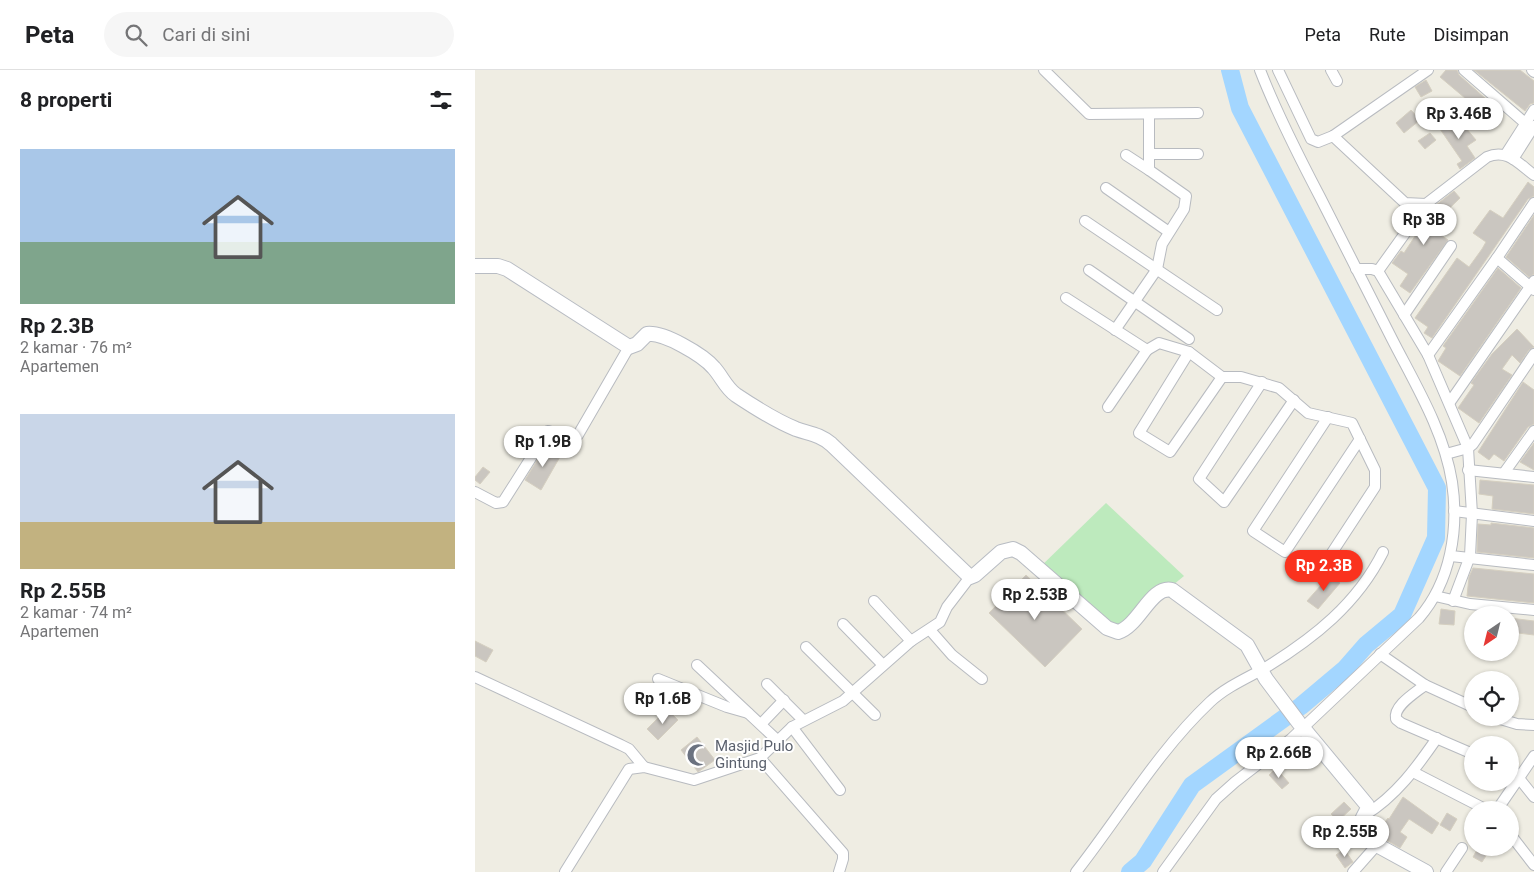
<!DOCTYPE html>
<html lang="id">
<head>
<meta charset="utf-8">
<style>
	body { margin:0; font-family:Roboto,sans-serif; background:#f6f6f6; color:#202124; height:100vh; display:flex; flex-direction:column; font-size:19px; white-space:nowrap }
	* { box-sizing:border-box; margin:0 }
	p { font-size:16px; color:#757577 }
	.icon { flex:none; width:28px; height:28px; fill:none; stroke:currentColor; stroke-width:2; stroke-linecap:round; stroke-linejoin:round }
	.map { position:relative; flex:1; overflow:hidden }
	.side { display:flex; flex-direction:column; background:#fff; width:475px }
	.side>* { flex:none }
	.needle { width:32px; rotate:215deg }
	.controls { position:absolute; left:989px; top:536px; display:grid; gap:10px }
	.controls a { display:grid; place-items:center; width:55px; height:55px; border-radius:50%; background:#fff; box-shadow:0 1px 4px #0004; font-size:25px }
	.price { position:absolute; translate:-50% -42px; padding:0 11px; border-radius:18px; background:#fff; color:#222; font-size:16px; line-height:32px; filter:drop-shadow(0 1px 2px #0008) }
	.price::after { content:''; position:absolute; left:50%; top:30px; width:15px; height:11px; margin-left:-8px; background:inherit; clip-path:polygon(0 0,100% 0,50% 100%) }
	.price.selected { background:#fa321e; color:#fff }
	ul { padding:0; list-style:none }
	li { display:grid; align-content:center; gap:10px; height:265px; padding:0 20px }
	li span { display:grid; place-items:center; height:155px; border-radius:0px; color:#555 }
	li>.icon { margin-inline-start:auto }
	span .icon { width:90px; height:90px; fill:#fffc; stroke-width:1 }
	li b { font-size:21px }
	h2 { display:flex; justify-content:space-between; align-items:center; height:60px; padding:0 20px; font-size:21px }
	header { display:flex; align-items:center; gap:30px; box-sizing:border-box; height:70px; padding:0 25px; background:#fff; border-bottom:1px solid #e0e0e0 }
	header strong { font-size:24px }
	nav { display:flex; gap:28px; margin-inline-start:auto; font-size:18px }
	.search { width:350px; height:45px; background:#f6f6f6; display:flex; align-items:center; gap:12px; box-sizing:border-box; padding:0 18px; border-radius:28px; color:#757577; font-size:19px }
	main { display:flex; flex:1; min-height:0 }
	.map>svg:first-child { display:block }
</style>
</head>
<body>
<header>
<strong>Peta</strong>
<div class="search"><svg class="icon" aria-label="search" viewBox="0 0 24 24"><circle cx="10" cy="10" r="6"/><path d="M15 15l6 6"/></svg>Cari di sini</div>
<nav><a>Peta</a><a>Rute</a><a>Disimpan</a></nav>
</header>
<main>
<section class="side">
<h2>8 properti<svg class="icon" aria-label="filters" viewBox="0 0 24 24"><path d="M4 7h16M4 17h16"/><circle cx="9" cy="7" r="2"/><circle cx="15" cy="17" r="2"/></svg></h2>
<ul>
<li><span style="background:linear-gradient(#a9c7e8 60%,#7fa58c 0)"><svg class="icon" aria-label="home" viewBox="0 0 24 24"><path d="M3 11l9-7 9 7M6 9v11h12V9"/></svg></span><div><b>Rp 2.3B</b><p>2 kamar · 76 m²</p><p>Apartemen</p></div></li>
<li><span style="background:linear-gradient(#c9d6e8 70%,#c2b280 0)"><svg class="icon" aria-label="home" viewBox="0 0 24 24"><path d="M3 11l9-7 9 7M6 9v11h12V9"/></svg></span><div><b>Rp 2.55B</b><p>2 kamar · 74 m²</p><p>Apartemen</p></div></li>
</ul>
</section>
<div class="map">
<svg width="1059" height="802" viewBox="0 0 1059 802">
	<rect width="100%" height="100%" fill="#efede3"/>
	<!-- green -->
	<polygon fill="#bdeabd" points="631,433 709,506 637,565 561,501"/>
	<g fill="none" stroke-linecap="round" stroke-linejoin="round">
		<!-- river -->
		<polyline stroke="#a3d6ff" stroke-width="18" points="655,802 668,791 717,715 826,636 870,599 891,575 927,545 961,468 962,418 765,38 755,0"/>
	</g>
	<!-- building -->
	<g fill="#cac6c0" stroke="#d5cfc0">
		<polygon points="971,0 982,0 984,5 1011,29 1003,39 965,7"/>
		<polygon points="999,0 1045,0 1059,11 1059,33 1055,34 1050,41"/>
		<polygon points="951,10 957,21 946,27 940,17"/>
		<polygon points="936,40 945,50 929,63 921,53"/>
		<polygon points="980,45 1001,70 992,76 1000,88 985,99 982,94 987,91 965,59"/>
		<polygon points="955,63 961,70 950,79 943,71"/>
		<polygon points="1053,112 1059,117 1059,126 1053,129 957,268 949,263 953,257 940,248 982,188 994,197 1007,179 1011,172 998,163 1015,140 1028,148"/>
		<polygon points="979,121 985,128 955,157 973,170 935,223 925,216 933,204 917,193 926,181 929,183 952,148 951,146 956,139"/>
		<polygon points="1059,145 1059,204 1054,207 1031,187"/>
		<polygon points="1023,198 1046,218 985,306 963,291 971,278 968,276"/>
		<polygon points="1042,259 1059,277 1054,280 1045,293 1037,285 1027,299 1037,305 1004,353 983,338 999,315 996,313 1017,284"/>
		<polygon points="1048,312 1059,320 1059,354 1053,357 1029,391 1019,384 1014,390 1003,382"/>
		<polygon points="51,357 59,364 50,374 42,367"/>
		<polygon points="1059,373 1059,400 1045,392"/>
		<polygon points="71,376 86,385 66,420 50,410"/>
		<polygon points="8,397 15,402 5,414 0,410 0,407"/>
		<polygon points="1005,410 1059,415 1059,444 1017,439 1018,426 1004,424"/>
		<polygon points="1016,453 1059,458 1059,488 1002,482 1003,454 1016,455"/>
		<polygon points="998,498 1059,504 1059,533 992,526 994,507"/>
		<polygon points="551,505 607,559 570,597 514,543"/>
		<polygon points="855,505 865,513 843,539 832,531"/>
		<polygon points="966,539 980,541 979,555 964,554"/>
		<polygon points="1035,548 1059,551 1059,565 1035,562"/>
		<polygon points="0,571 18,580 11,592 0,586"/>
		<polygon points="192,639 203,650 183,670 172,659"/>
		<polygon points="222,667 240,690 223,702 206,680"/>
		<polygon points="801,698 814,713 807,719 794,705"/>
		<polygon points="928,727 964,753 957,764 934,749 925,762 932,767 925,778 901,764 913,748 914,749"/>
		<polygon points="869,732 876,739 863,751 856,744"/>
		<polygon points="972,743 982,749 975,761 965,755"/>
		<polygon points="1003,778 1016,778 1007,792 998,787"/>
		<polygon points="869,779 878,792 870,798 861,785"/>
	</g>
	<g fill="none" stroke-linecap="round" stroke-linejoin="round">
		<defs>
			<g id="street">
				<polyline points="569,0 614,44 723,43"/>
				<polyline points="803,0 836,69 843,72 858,66 953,0"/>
				<polyline points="856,0 862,11"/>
				<polyline points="989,0 1057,59"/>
				<polyline points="1057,0 1059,2"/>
				<polyline points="858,66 930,133 951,134"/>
				<polyline points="674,84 723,84"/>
				<polyline points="1031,84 1059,40"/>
				<polyline points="651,85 674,100"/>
				<polyline points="1038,89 1059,56"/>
				<polyline points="631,118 694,162"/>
				<polyline points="610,151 742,240"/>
				<polyline points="1022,188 1059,133"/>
				<polyline points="881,199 897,199 903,201 953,285 1022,188 1059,220"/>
				<polyline points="614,200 714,269"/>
				<path d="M 903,201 L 951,134 L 1012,87 C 1032,78 1044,94 1059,105"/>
				<polyline points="591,228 672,280 684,273 714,282 747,307 766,307 804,318 833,343 877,353 900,400 900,417 847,498"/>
				<polyline points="929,245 976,176"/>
				<polyline points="640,260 682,199 687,174 709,139 711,126 674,100 674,44"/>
				<polyline points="714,282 664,363 695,382 747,307"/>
				<polyline points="953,285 993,378 997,444 995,486 978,531"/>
				<polyline points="787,312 724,409 749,432 819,330"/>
				<polyline points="975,332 1059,211"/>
				<polyline points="633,337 672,280"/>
				<polyline points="853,347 778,461 810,482 885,369"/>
				<polyline points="971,384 993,378 998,374 1059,284"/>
				<polyline points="993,400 1059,407"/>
				<polyline points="1029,403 1059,361"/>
				<polyline points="0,422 21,433 28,432 73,361 96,368 103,365 154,277"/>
				<polyline points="979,441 1059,451"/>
				<polyline points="976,486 1059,495"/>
				<polyline points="960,526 995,534 1059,540"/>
				<polyline points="399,531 436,571"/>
				<polyline points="368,554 408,595"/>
				<polyline points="455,560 477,585 507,609"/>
				<polyline points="331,577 400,645"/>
				<polyline points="905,584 950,615 998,637"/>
				<polyline points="222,595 302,670"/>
				<polyline points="0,607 146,675 154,679 169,697"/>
				<polyline points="183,609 252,637 273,643"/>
				<polyline points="292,614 328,650"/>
				<path d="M 950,615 C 940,623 918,636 921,649 L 926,653 L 998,684"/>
				<polyline points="1022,648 1042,654 1059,655"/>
				<polyline points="287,653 309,630"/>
				<polyline points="317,657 365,720"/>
				<polyline points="285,688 368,783 368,789 364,802"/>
				<polyline points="1035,701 1044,705"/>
				<polyline points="938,702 1012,740"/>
				<polyline points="1043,707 1059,727"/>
				<polyline points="1022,740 1059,686"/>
				<path d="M 890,745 C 921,726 942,697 962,668"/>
				<polyline points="1035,764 1059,795"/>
				<polyline points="90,802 154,699 169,697 219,710 285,688 317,657 368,631 436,571 465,552 472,537 495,507"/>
				<path d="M 601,802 C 645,746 683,681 735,632 C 751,617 772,608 790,598 C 839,568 882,534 908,482"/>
				<path d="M 688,802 L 741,729 L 760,712 L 816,669 L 944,548 C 976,511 984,459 977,412 C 969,361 940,314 917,269 C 893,222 869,174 845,127 C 823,85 802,44 785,0"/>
				<polyline points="878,802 901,776"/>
				<polyline points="971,802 987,778"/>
			</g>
			<path id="secondary" d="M 0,196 L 23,196 L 32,199 L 154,277 L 162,274 L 172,264 C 189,262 228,285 239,298 C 247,307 251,318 261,325 C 279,337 301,351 321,359 C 335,364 344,364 356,374 L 495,507 L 500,505 L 526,482 L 538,479 L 546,483 L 632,558 L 643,562 C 664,556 676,515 697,520 L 772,575 L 791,609 L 824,653 L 892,735 L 893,738 C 887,750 881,756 889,768 L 951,802"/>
		</defs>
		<!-- street casing -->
		<use href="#street" stroke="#b8bbc0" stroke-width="12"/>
		<!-- secondary casing -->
		<use href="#secondary" stroke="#b8bcc3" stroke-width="16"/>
		<!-- street -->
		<use href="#street" stroke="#fff" stroke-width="10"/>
		<!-- secondary -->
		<use href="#secondary" stroke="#fff" stroke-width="14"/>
	</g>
	<!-- icons -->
	<defs>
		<symbol id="mosque-bare" viewBox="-9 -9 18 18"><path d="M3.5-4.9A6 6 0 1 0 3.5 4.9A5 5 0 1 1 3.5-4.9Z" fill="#6b7280" stroke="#fff" stroke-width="2.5" paint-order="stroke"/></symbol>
	</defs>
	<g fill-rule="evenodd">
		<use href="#mosque-bare" x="207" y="669" width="32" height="32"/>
	</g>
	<g text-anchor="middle" stroke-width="4" stroke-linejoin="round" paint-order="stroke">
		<!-- worship labels -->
		<g font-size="15" fill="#5b616d" stroke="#fff" text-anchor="start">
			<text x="240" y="681">Masjid Pulo<tspan x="240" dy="17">Gintung</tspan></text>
		</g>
	</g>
</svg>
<div class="controls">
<a><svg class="needle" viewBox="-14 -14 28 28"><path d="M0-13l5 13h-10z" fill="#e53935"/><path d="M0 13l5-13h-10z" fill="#757577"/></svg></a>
<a><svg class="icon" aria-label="locate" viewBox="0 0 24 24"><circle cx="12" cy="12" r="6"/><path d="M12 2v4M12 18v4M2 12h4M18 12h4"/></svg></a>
<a>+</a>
<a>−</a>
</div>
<b class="price" style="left:984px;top:70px">Rp 3.46B</b>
<b class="price" style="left:949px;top:176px">Rp 3B</b>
<b class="price" style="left:68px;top:398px">Rp 1.9B</b>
<b class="price selected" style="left:849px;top:522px">Rp 2.3B</b>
<b class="price" style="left:560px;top:551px">Rp 2.53B</b>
<b class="price" style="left:188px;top:655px">Rp 1.6B</b>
<b class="price" style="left:804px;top:709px">Rp 2.66B</b>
<b class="price" style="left:870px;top:788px">Rp 2.55B</b>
</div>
</main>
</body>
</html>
